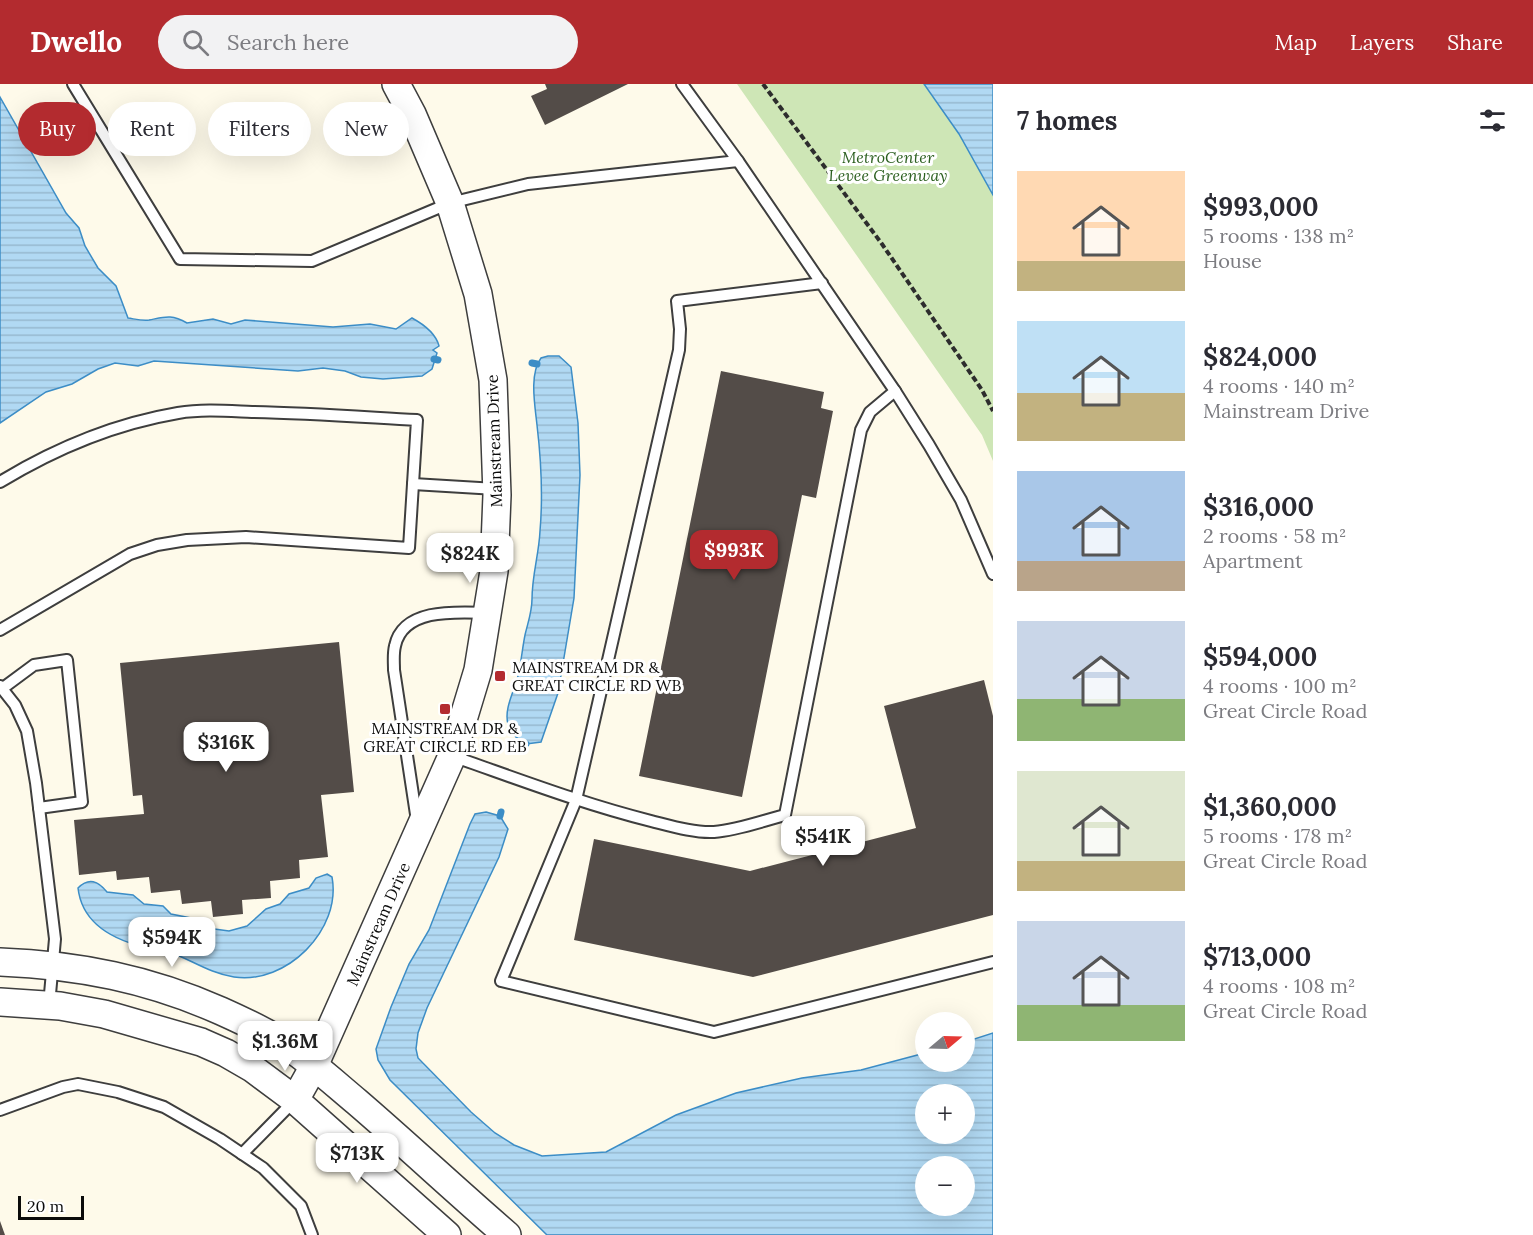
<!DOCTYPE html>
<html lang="en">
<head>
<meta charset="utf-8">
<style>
	body { margin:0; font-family:Lora,serif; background:#f2f2f3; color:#2b2b33; height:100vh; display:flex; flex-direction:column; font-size:22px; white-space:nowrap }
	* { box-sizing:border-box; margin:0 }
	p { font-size:20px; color:#7c7c81 }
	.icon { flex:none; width:33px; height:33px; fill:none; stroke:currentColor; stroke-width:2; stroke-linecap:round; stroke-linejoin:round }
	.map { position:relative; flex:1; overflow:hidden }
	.drawer { display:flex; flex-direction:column; background:#fff; width:540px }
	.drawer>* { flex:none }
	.hud { position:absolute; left:18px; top:18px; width:570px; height:54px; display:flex; gap:12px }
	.needle { width:39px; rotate:71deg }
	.tools { position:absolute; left:915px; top:928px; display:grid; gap:12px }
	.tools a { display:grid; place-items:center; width:60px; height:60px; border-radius:50%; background:#fff; box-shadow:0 6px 24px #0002; font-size:30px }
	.scale { position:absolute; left:18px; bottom:15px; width:66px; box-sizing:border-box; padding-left:6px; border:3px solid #0b0b0b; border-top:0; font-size:16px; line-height:21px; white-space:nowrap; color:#0b0b0b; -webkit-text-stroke:4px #fff; paint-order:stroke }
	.price { position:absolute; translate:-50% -51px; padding:0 14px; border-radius:12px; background:#fff; color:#222; font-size:20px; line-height:39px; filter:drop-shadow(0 2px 3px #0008) }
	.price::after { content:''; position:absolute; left:50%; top:36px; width:18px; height:14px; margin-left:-9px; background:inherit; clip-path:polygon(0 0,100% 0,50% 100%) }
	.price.current { background:#b32b2f; color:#fff }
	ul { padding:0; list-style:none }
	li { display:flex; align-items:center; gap:18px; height:150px; padding:0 24px }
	li span { display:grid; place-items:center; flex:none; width:168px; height:120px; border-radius:0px; color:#555 }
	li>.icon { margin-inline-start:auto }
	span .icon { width:72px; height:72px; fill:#fffc; stroke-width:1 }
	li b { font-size:26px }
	h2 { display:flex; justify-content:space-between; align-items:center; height:72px; padding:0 24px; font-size:26px }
	.chip { padding:0 21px; border-radius:27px; background:#fff; box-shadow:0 6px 24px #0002; font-size:21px; line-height:54px }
	.chip.current { background:#b32b2f; color:#fff }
	header { display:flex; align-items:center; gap:36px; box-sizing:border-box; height:84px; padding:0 30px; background:#b32b2f; color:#fff }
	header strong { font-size:28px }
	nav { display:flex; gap:33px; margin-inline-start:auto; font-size:21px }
	.search { width:420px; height:54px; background:#f2f2f3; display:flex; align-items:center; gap:15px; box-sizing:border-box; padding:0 21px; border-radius:33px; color:#7c7c81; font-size:22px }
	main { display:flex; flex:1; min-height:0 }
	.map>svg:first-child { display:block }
</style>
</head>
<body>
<header>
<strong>Dwello</strong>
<div class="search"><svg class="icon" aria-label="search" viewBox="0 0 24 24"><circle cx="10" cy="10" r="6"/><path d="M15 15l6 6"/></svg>Search here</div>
<nav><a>Map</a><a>Layers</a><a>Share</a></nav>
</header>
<main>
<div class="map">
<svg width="993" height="1151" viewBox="0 0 993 1151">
	<defs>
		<pattern id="water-rules" width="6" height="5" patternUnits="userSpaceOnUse" patternTransform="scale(1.5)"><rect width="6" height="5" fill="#b1d9f3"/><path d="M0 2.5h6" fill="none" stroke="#97b9cf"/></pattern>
	</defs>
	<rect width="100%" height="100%" fill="#fefaea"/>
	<!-- grass -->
	<polygon fill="#cee6b6" points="737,0 924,0 959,50 993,111 993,377 982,351"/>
	<!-- water -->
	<g fill="url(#water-rules)" stroke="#3c8dc6" stroke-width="1.5" fill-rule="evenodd">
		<polygon points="924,0 993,0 993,111 959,50"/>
		<path d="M 0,13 L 66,129 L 79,144 L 85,162 L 98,184 L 116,202 L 128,234 C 135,235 142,237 149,236 C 165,233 171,230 187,239 L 213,235 L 231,240 L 245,236 L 333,243 L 370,240 L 396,245 L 412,234 C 423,240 436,250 439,262 L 433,266 L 437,269 L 432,285 L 422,292 L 383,295 L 361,293 L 345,287 L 323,284 L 298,287 L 154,277 L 138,282 L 115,279 L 98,285 L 72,300 L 46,308 L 0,339 Z"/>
		<path d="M 548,272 L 559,272 L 571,283 L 578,339 L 580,391 L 574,514 L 558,609 L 541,658 L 526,660 C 518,655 510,650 508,640 C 504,626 513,609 517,596 C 521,581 522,566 525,551 C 528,538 532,528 532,515 C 532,491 539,470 540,447 C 543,412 541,375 537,341 C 535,322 529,290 541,274 Z"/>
		<path d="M 486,728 L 500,732 L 508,745 L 499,773 L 427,924 L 418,949 L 416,965 L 418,974 L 471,1028 L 495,1049 L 514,1061 L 542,1072 L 606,1068 L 676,1031 L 736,1009 L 802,994 L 861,986 L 925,969 L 926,978 L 964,978 L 965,958 L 993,949 L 993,1151 L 547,1151 L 390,996 L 378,976 L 376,965 L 391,923 L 409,880 L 429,846 L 470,740 L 475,730 ZM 926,1011 L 964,1011 L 964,1050 L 926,1050 ZM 926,1083 L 964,1083 L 964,1122 L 926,1122 Z"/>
		<path d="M 327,790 L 332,793 C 342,846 286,901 234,893 C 208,889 189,874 166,867 C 159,864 151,864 144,863 C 111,855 82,839 78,804 C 89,793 98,797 107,808 L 133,811 L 144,820 L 163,822 L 171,830 L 191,834 L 207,844 L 229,847 L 247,842 L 266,825 L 280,820 L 289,810 L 309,804 L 316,794 Z"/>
	</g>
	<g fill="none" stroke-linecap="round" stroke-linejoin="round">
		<!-- stream -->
		<g stroke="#3c8dc6" stroke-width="7">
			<polyline points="434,275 438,276"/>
			<polyline points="532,279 537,280"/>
			<polyline points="524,664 526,660"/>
			<polyline points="500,732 501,728"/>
		</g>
	</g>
	<!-- building -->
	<g fill="#534c48">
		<polygon points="545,0 628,0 545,41 531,12 547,5"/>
		<polygon points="721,287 824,308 821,324 833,327 816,414 802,411 742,713 639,692"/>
		<polygon points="339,558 354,708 321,711 328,773 299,776 300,794 270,797 271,814 242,816 243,830 213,833 211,817 182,820 180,806 151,809 149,793 117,796 116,787 79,791 74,736 144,730 142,711 133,712 120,579"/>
		<polygon points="984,596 993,632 993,831 753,893 574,856 594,755 750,787 916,744 884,622"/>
		<polygon points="0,1137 5,1151 0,1151"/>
	</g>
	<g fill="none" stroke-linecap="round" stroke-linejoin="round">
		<defs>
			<g id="service">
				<polyline points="73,0 180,175 312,177 450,119 528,100 738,77 682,0"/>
				<polyline points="822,199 677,217 680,245 679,266 576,716 501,897 714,948 993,878"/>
				<polyline points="895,307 929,361 961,416 993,490"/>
				<path d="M 0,398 C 56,364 113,340 178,329 C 203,325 227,327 252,328 C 307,329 362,333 417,336 L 409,464 L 246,453 L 187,456 L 157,461 L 130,470 L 0,546"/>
				<polyline points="413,400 496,405"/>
				<polyline points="0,602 15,621 27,647 36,699 55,855 49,921"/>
				<polyline points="3,604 34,581 67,576 82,718 39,724"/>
				<path d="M 452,672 C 518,695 583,720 651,737 C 671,742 694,749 714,748 C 738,746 762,737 785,731 L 861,346 L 870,328 L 895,307 L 738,77"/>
				<path d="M 417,737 L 394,586 C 394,578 393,570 395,562 C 403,523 459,528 488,529"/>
				<polyline points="0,1026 63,1003 78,1000 118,1008 164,1023 220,1055 263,1084 301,1122 312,1151"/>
				<polyline points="242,1070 294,1017"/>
			</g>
			<g id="tertiary">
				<path d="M 0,878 C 79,881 149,895 221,927 C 241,936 263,946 282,958 C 309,976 332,997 357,1018 C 407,1061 456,1107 507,1151"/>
				<polyline points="0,918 60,922 104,930 201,958 226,969 252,984 295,1016 447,1151"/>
				<polyline points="295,1016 314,982 452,672 478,586 494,487 497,411 493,296 478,210 450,119 412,30 396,0"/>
			</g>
		</defs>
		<!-- service casing -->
		<use href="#service" stroke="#3e3e3e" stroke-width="14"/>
		<!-- tertiary casing -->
		<use href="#tertiary" stroke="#3e3e3e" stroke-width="30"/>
		<!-- path -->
		<polyline stroke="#2d2d2d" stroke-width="4" stroke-dasharray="6 3" stroke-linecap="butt" points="763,0 882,160 982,306 993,327"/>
		<!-- service -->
		<use href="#service" stroke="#fff" stroke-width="10"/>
		<!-- tertiary -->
		<use href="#tertiary" stroke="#fff" stroke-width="27"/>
	</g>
	<!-- markers -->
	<g fill="#b32b2f" stroke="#fff" stroke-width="2">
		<rect x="494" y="586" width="12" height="12" rx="3"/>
		<rect x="439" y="619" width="12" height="12" rx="3"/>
	</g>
	<g text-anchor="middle" stroke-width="6" stroke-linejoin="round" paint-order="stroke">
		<!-- park labels -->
		<g font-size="16" font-style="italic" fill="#2b5f1f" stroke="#fff">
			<text x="888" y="79">MetroCenter<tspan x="888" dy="18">Levee Greenway</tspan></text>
		</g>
		<!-- street labels -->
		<g font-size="16" fill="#0b0b0b" stroke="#fff">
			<text transform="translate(494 357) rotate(-92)" y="6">Mainstream Drive</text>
			<text transform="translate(378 840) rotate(-66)" y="6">Mainstream Drive</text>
		</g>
		<!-- poi labels -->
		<g font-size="16" fill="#0b0b0b" stroke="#fff" text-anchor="start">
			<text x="512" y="589">MAINSTREAM DR &amp;<tspan x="512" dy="18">GREAT CIRCLE RD WB</tspan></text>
			<text x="445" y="650" text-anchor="middle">MAINSTREAM DR &amp;<tspan x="445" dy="18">GREAT CIRCLE RD EB</tspan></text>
		</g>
	</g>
</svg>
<div class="tools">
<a><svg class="needle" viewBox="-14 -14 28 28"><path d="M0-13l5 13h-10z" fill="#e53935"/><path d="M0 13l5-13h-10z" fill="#7c7c81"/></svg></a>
<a>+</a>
<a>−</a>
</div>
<div class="scale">20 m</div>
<b class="price current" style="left:734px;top:497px">$993K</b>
<b class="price" style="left:470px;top:500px">$824K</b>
<b class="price" style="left:226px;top:689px">$316K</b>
<b class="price" style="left:823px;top:783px">$541K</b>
<b class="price" style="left:172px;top:884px">$594K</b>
<b class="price" style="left:285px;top:988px">$1.36M</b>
<b class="price" style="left:357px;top:1100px">$713K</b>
<div class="hud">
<a class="chip current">Buy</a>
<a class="chip">Rent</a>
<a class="chip">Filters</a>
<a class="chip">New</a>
</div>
</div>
<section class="drawer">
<h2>7 homes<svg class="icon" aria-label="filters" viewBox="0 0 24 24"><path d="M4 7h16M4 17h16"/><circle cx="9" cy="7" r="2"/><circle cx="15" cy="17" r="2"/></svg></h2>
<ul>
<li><span style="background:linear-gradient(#ffd9b3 75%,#c2b280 0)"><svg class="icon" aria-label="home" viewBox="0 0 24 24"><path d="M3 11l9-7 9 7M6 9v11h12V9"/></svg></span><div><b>$993,000</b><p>5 rooms · 138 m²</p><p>House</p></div></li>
<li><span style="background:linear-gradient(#bfe0f5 60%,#c2b280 0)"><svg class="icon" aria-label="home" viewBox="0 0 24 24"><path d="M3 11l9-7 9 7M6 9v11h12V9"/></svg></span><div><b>$824,000</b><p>4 rooms · 140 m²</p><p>Mainstream Drive</p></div></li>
<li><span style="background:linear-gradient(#a9c7e8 75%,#b9a48a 0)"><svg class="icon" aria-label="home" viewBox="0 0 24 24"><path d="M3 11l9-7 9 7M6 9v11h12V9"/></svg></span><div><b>$316,000</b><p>2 rooms · 58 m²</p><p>Apartment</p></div></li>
<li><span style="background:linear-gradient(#c9d6e8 65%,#8fb573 0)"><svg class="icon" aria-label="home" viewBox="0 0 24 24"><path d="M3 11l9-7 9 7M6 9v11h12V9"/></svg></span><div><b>$594,000</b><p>4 rooms · 100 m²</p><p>Great Circle Road</p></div></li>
<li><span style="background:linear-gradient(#dfe7d0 75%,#c2b280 0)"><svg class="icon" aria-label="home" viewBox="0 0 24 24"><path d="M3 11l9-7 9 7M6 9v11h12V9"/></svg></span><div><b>$1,360,000</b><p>5 rooms · 178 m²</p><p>Great Circle Road</p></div></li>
<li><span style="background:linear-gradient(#c9d6e8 70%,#8fb573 0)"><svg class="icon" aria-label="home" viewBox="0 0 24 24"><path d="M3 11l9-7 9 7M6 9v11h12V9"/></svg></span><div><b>$713,000</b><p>4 rooms · 108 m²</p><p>Great Circle Road</p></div></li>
</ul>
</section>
</main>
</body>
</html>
